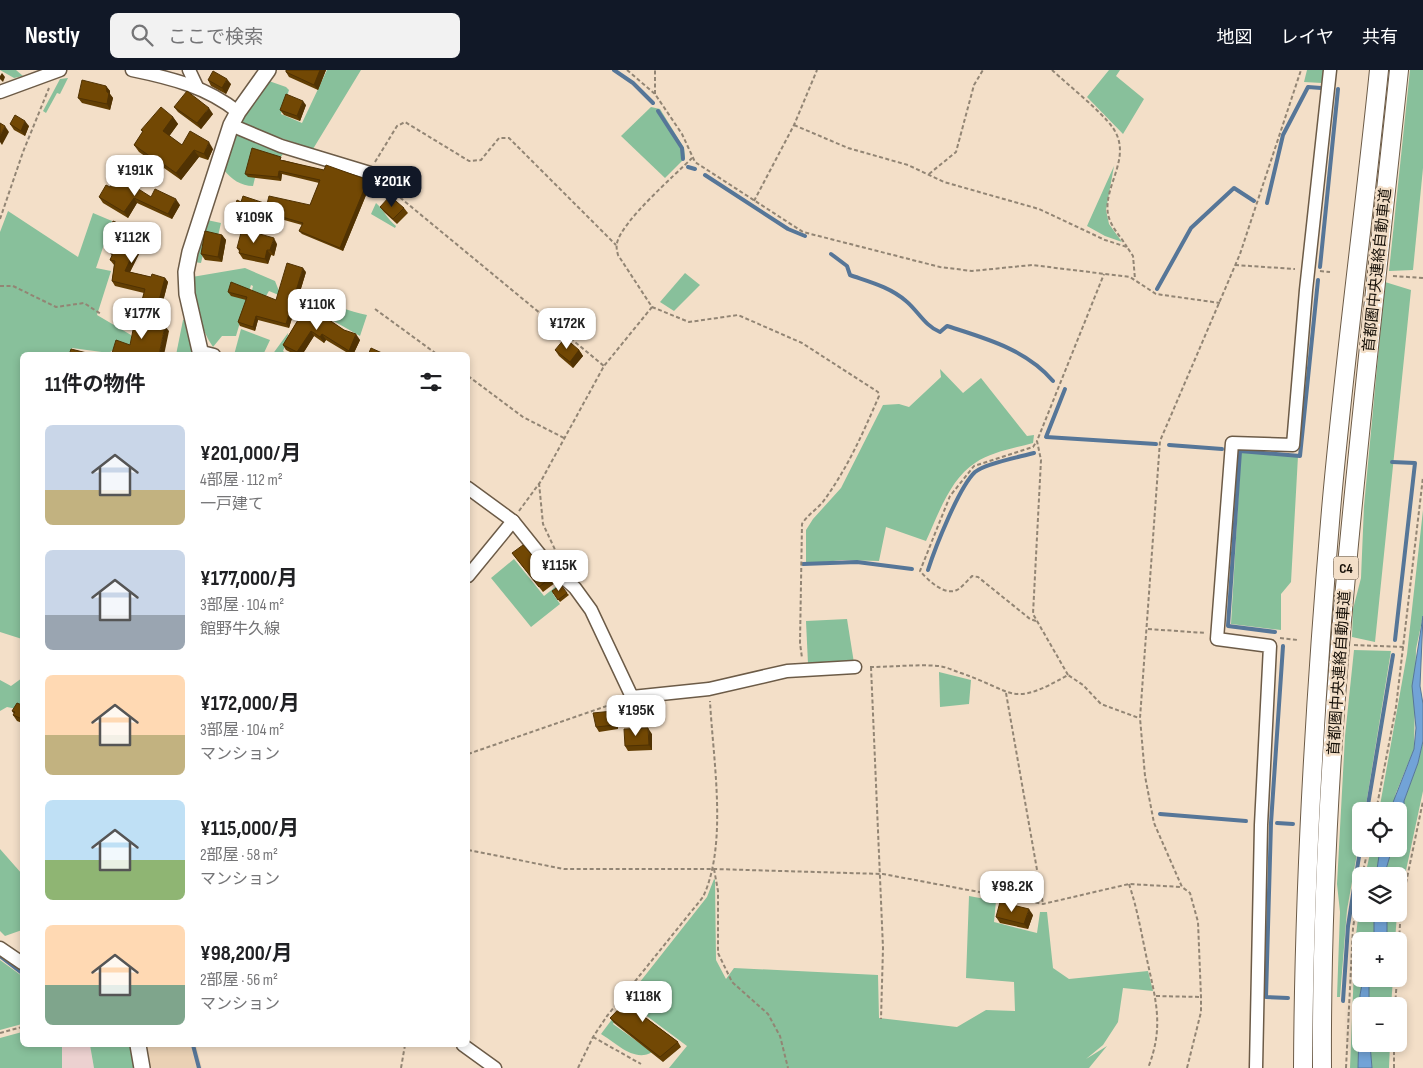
<!DOCTYPE html>
<html lang="ja">
<head>
<meta charset="utf-8">
<style>
	body { margin:0; font-family:"Sofia Sans Condensed","Noto Sans JP",sans-serif; background:#f2f2f2; color:#202124; height:100vh; display:flex; flex-direction:column; font-size:19px; white-space:nowrap }
	* { box-sizing:border-box; margin:0 }
	p { font-size:16px; color:#757577 }
	.icon { flex:none; width:28px; height:28px; fill:none; stroke:currentColor; stroke-width:2; stroke-linecap:round; stroke-linejoin:round }
	.map { position:relative; flex:1; overflow:hidden }
	.side { position:absolute; left:20px; top:282px; width:450px; height:695px; display:flex; flex-direction:column; background:#fff; border-radius:8px; box-shadow:0 2px 8px #0003 }
	.side>* { flex:none }
	.controls { position:absolute; left:1352px; top:732px; display:grid; gap:10px }
	.controls a { display:grid; place-items:center; width:55px; height:55px; border-radius:8px; background:#fff; box-shadow:0 2px 8px #0003; font-size:25px }
	.price { position:absolute; translate:-50% -42px; padding:0 11px; border-radius:10px; background:#fff; color:#222; font-size:16px; line-height:32px; filter:drop-shadow(0 1px 2px #0008) }
	.price::after { content:''; position:absolute; left:50%; top:30px; width:15px; height:11px; margin-left:-8px; background:inherit; clip-path:polygon(0 0,100% 0,50% 100%) }
	.price.selected { background:#111827; color:#fff }
	ul { padding:0; list-style:none }
	li { display:flex; align-items:center; gap:15px; height:125px; padding:0 25px }
	li span { display:grid; place-items:center; flex:none; width:140px; height:100px; border-radius:8px; color:#555 }
	li>.icon { margin-inline-start:auto }
	span .icon { width:60px; height:60px; fill:#fffc; stroke-width:1 }
	li b { font-size:21px }
	h2 { display:flex; justify-content:space-between; align-items:center; height:60px; padding:0 25px; font-size:21px }
	header { display:flex; align-items:center; gap:30px; box-sizing:border-box; height:70px; padding:0 25px; background:#111827; color:#fff }
	header strong { font-size:24px }
	nav { display:flex; gap:28px; margin-inline-start:auto; font-size:18px }
	.search { width:350px; height:45px; background:#f2f2f2; display:flex; align-items:center; gap:12px; box-sizing:border-box; padding:0 18px; border-radius:8px; color:#757577; font-size:19px }
	.map>svg:first-child { display:block }
</style>
</head>
<body>
<header>
<strong>Nestly</strong>
<div class="search"><svg class="icon" aria-label="search" viewBox="0 0 24 24"><circle cx="10" cy="10" r="6"/><path d="M15 15l6 6"/></svg>ここで検索</div>
<nav><a>地図</a><a>レイヤ</a><a>共有</a></nav>
</header>
<div class="map">
<svg width="1423" height="998" viewBox="0 0 1423 998">
	<rect width="100%" height="100%" fill="#f3dfc8"/>
	<!-- commercial -->
	<polygon fill="#ecd1d0" points="62,975 90,975 94,998 62,998"/>
	<!-- built -->
	<polygon fill="#ead1b4" points="145,975 196,975 202,998 149,998"/>
	<!-- green -->
	<g fill="#88c09b">
		<polygon points="0,0 16,0 23,6 14,8"/>
		<polygon points="327,0 361,0 313,79 243,55 240,50 269,11 286,17 289,20 281,44 302,53"/>
		<polygon points="1109,0 1120,0 1116,6 1144,29 1123,64 1087,27"/>
		<polygon points="1307,0 1323,0 1322,13 1304,12"/>
		<polygon points="1410,0 1423,0 1423,98 1413,200 1389,201"/>
		<polygon points="68,8 60,24 57,23 46,43 43,41 60,9"/>
		<polygon points="651,37 660,39 684,78 685,88 665,108 621,66"/>
		<path d="M 237,62 L 284,82 L 281,87 L 261,83 L 253,116 C 241,116 231,109 224,100 Z"/>
		<polygon points="1114,96 1106,140 1109,154 1122,172 1105,166 1087,156"/>
		<path d="M 376,133 C 385,141 387,149 396,156 L 395,158 L 371,144 Z"/>
		<polygon points="8,141 78,187 93,143 112,151 96,198 111,201 97,245 131,265 133,276 120,274 109,283 72,278 69,285 22,285 22,569 0,562 0,162"/>
		<polygon points="207,150 221,153 218,166 208,164 201,193 194,192"/>
		<path d="M 245,198 L 275,211 L 281,226 L 269,221 L 260,236 L 249,233 L 253,216 L 251,215 L 236,266 L 222,266 L 213,277 C 199,257 195,231 192,207 Z"/>
		<polygon points="685,203 700,215 674,241 660,232"/>
		<polygon points="1385,212 1411,220 1375,572 1352,567 1353,539 1361,508 1364,436"/>
		<path d="M 315,232 C 333,233 349,242 367,245 L 360,266 L 309,237 Z"/>
		<polygon points="187,248 192,285 176,285 183,250"/>
		<polygon points="241,259 270,270 263,285 234,285"/>
		<polygon points="288,263 287,271 283,281 288,285 272,285"/>
		<path d="M 940,299 L 963,323 L 981,308 L 1027,366 L 1034,365 L 1033,373 C 1015,378 991,382 975,393 C 950,409 938,445 926,471 L 886,457 L 879,491 L 842,490 L 806,494 L 806,460 L 813,449 L 841,418 L 883,335 L 899,334 L 909,337 L 941,307 Z"/>
		<polygon points="1241,382 1298,386 1291,512 1281,524 1281,560 1231,554"/>
		<polygon points="1423,440 1423,546 1416,579 1414,679 1396,723 1392,741 1379,741 1407,584"/>
		<polygon points="514,489 544,526 559,514 562,517 553,524 560,534 531,557 491,508"/>
		<polygon points="847,549 854,593 808,594 806,551"/>
		<polygon points="1354,580 1391,581 1365,741 1361,741 1361,761 1347,840 1340,927 1337,927 1340,842 1337,814 1345,666"/>
		<polygon points="939,602 971,610 969,634 940,637"/>
		<polygon points="22,608 22,640 7,637 0,641 0,610 11,616"/>
		<polygon points="1423,671 1423,721 1399,833 1399,806 1384,806 1392,779 1399,779 1399,768 1404,759 1404,731 1418,693"/>
		<polygon points="0,779 22,804 22,860 5,866 0,861"/>
		<polygon points="1371,779 1380,779 1376,806 1365,806"/>
		<polygon points="714,809 715,810 716,890 726,909 734,898 878,905 879,948 957,957 986,940 1015,941 1014,912 966,908 969,826 996,831 994,852 1037,863 1040,842 1047,842 1053,898 1069,909 1148,901 1153,921 1123,918 1118,952 1103,975 1086,989 1107,976 1089,998 669,998 687,976 632,935 636,926 632,922 707,827"/>
		<polygon points="1361,822 1361,844 1374,844 1375,869 1374,871 1361,871 1363,909 1360,925 1358,998 1350,998 1355,874"/>
		<polygon points="1387,844 1397,844 1395,871 1387,871"/>
		<polygon points="0,890 22,906 22,954 0,960"/>
		<polygon points="1372,909 1393,909 1391,936 1369,936 1369,914"/>
		<path d="M 619,940 L 620,942 L 613,954 L 652,982 C 635,993 616,973 601,964 Z"/>
		<polygon points="22,962 22,975 62,975 62,998 0,998 0,968"/>
		<polygon points="1370,974 1390,974 1389,998 1372,998"/>
		<polygon points="90,975 132,975 136,998 94,998"/>
	</g>
	<!-- water -->
	<g fill="#72a3d7" stroke="#567698">
		<polygon points="1423,546 1420,616 1423,634 1423,671 1418,693 1404,731 1404,757 1399,768 1399,741 1392,741 1392,735 1414,679 1416,658 1412,616"/>
		<polygon points="1380,779 1392,779 1384,806 1376,806"/>
		<rect x="1374" y="844" width="13" height="27"/>
		<polygon points="1363,909 1372,909 1369,914 1369,936 1361,936 1361,974 1370,974 1372,998 1358,998 1360,925"/>
	</g>
	<g fill="none" stroke-linecap="round" stroke-linejoin="round">
		<!-- stream -->
		<g stroke="#567698" stroke-width="4">
			<polyline points="614,0 633,13 653,33"/>
			<polyline points="658,41 682,78 683,89"/>
			<polyline points="688,97 695,99"/>
			<polyline points="705,105 788,159 805,166"/>
			<polyline points="1267,133 1283,65 1308,17 1321,18"/>
			<path d="M 831,184 L 847,196 L 850,205 C 870,212 890,217 906,231 C 918,241 925,256 940,262 L 947,256 C 984,268 1026,279 1053,311"/>
			<polyline points="1320,197 1338,19"/>
			<polyline points="1157,219 1191,158 1234,118 1254,131"/>
			<polyline points="1065,319 1046,367 1156,374"/>
			<polyline points="1169,375 1222,379"/>
			<polyline points="1392,392 1415,393 1395,570"/>
			<polyline points="803,494 857,492 912,499"/>
			<path d="M 928,500 C 935,478 959,417 975,402 C 986,393 1020,387 1034,383"/>
			<polyline points="1275,562 1228,556 1240,381 1300,386 1318,210"/>
			<polyline points="1283,576 1271,753 1266,927 1288,928"/>
			<polyline points="1367,741 1393,585"/>
			<polyline points="1160,744 1246,751"/>
			<polyline points="1277,753 1293,754"/>
			<polyline points="0,886 22,903"/>
			<polyline points="1343,931 1348,856 1361,774"/>
			<polyline points="193,975 199,998"/>
		</g>
		<defs>
			<g id="minor">
				<path d="M 132,0 C 171,8 207,17 238,42"/>
				<polyline points="189,0 197,17"/>
				<polyline points="0,22 60,0"/>
				<polyline points="231,55 281,76 370,103"/>
				<polyline points="202,282 214,285"/>
				<polyline points="468,418 513,451 545,491 575,518 591,540 632,627 709,619 787,601 855,597"/>
				<polyline points="468,506 513,451"/>
				<polyline points="0,878 22,893"/>
				<polyline points="463,975 495,998"/>
				<polyline points="1256,998 1261,755 1270,576 1217,569 1232,373 1293,375 1306,220 1330,0"/>
			</g>
			<g id="major">
				<polyline points="201,285 187,224 186,202 190,182 231,55 238,42 268,0"/>
				<polyline points="138,975 142,998"/>
			</g>
			<g id="highway">
				<path d="M 1303,998 C 1304,812 1315,626 1331,440 C 1344,293 1364,147 1379,0"/>
				<path d="M 1322,998 C 1320,664 1364,332 1399,0"/>
			</g>
		</defs>
		<!-- minor casing -->
		<use href="#minor" stroke="#6c5b47" stroke-width="15"/>
		<!-- major casing -->
		<use href="#major" stroke="#6c5b47" stroke-width="18"/>
		<!-- highway casing -->
		<use href="#highway" stroke="#6c5b47" stroke-width="20"/>
		<!-- path -->
		<g stroke="#928574" stroke-width="2" stroke-dasharray="4 2.5" stroke-linecap="butt">
			<polyline points="627,0 655,24 682,64 695,92 803,162 940,197 972,201 1032,195 1130,207 1156,224 1220,233"/>
			<path d="M 1052,0 C 1068,15 1101,41 1113,58 C 1133,87 1103,116 1108,144 C 1110,156 1121,167 1127,177"/>
			<polyline points="655,24 655,0"/>
			<polyline points="794,55 848,78 908,95 944,112 1039,139 1105,170 1127,177 1133,186 1135,209"/>
			<polyline points="375,92 397,56 405,52 469,91 481,90 499,68 509,68 616,175"/>
			<polyline points="929,104 956,82 974,15 983,0"/>
			<polyline points="380,111 604,296"/>
			<polyline points="754,131 794,55 817,0"/>
			<polyline points="0,149 23,82 49,18"/>
			<polyline points="1235,195 1295,199"/>
			<polyline points="1320,201 1330,202"/>
			<polyline points="1393,206 1423,208"/>
			<polyline points="0,216 13,216 56,237 84,233 101,244"/>
			<path d="M 652,237 L 689,252 L 738,245 L 802,273 L 878,322 L 879,326 C 864,361 848,397 825,429 C 819,438 808,444 802,454 L 800,573 L 802,588"/>
			<polyline points="375,239 438,285"/>
			<polyline points="468,306 523,347 564,368"/>
			<polyline points="539,413 543,454 558,486"/>
			<path d="M 519,441 L 541,411 L 604,296 L 652,237 L 618,185 C 617,181 616,177 617,173 C 622,151 674,106 692,88"/>
			<path d="M 1036,551 L 1030,549 L 978,507 L 972,506 C 967,511 962,517 957,520 C 944,526 928,510 920,501 L 950,426 L 974,396 L 1033,377 L 1037,371"/>
			<polyline points="1148,559 1206,563"/>
			<polyline points="1280,568 1298,570"/>
			<polyline points="1354,575 1404,577"/>
			<path d="M 870,597 C 893,597 917,594 939,596 C 947,597 954,601 961,603 C 1016,622 1010,638 1068,605 L 1083,615 L 1101,634 L 1139,648"/>
			<polyline points="871,597 883,878 881,949"/>
			<polyline points="1068,605 1033,544 1041,390 1037,371 1104,204"/>
			<polyline points="1006,623 1043,834"/>
			<polyline points="468,684 621,631"/>
			<polyline points="1376,741 1396,637 1423,407"/>
			<polyline points="468,780 564,799 714,799 883,804 1043,834 1129,814 1182,817"/>
			<polyline points="714,799 718,821 718,883 732,912 768,944 780,966 788,998"/>
			<polyline points="1362,806 1368,779"/>
			<path d="M 1129,814 C 1137,838 1141,861 1146,885 C 1155,928 1165,955 1148,998"/>
			<polyline points="1399,871 1401,837 1423,731"/>
			<polyline points="1156,926 1201,927"/>
			<polyline points="1395,936 1397,909"/>
			<polyline points="0,963 22,957"/>
			<polyline points="593,967 641,994"/>
			<polyline points="401,998 405,975"/>
			<path d="M 578,998 L 593,967 L 607,946 L 703,827 C 728,774 713,690 710,631"/>
			<polyline points="1187,998 1201,942 1201,927 1198,852 1190,823 1182,817 1154,753 1145,706 1140,648 1160,371 1240,184 1301,0"/>
			<polyline points="1346,998 1353,858 1361,807"/>
			<polyline points="1394,998 1394,974"/>
		</g>
		<!-- minor -->
		<use href="#minor" stroke="#fff" stroke-width="12"/>
		<!-- major -->
		<use href="#major" stroke="#fff" stroke-width="15"/>
		<!-- highway -->
		<use href="#highway" stroke="#fff" stroke-width="18"/>
	</g>
	<!-- wall -->
	<g fill="#623e03">
		<polygon points="286,0 326,0 318,20 289,7 286,2"/>
		<polygon points="208,10 231,14 226,24 211,16"/>
		<polygon points="106,16 110,21 110,24 113,28 110,40 82,33 78,28"/>
		<polygon points="306,35 300,51 284,45 280,40"/>
		<polygon points="174,37 213,44 201,59 178,42"/>
		<polygon points="173,47 178,54 169,66 182,75 213,79 208,90 199,87 181,110 164,98 161,102 153,96 149,89 139,82 134,75 143,62 141,60"/>
		<polygon points="10,54 29,56 25,66 14,60"/>
		<polygon points="283,90 371,113 343,181 302,164 299,161 302,155 284,150 256,145 252,157 234,150 232,147 241,132 267,134 310,135 319,113 282,104 281,111 248,107 245,104"/>
		<polygon points="110,117 151,127 180,135 172,149 137,133 128,148 103,133 99,127"/>
		<polygon points="380,137 404,138 408,143 397,154 384,142"/>
		<polygon points="222,165 226,170 222,192 205,190 201,184"/>
		<polygon points="108,166 146,169 143,183 140,182 130,202 151,207 165,208 168,212 160,243 144,239 141,234 144,223 115,216 112,211 114,195 110,190 112,186 109,181 112,171 111,170"/>
		<polygon points="277,174 274,186 271,185 268,194 243,189 239,183 239,181 237,178"/>
		<polygon points="306,202 289,258 258,250 255,261 240,256 238,252 246,230 231,226 228,222 276,230"/>
		<polygon points="307,235 344,260 360,270 353,285 351,285 326,270 324,273 314,266 302,285 296,285 286,280 283,275"/>
		<polygon points="555,280 579,280 583,286 573,298 559,286"/>
		<polygon points="512,483 551,507 555,513 543,522"/>
		<polygon points="552,521 567,523 569,525 560,532"/>
		<polygon points="22,635 22,653 17,651 13,645 14,644 12,641"/>
		<polygon points="616,646 618,659 599,662 596,657"/>
		<polygon points="652,664 652,680 628,681 625,676"/>
		<polygon points="1033,845 1028,859 1000,853 996,847"/>
		<polygon points="657,929 644,946 678,972 681,977 663,992 614,953 610,948"/>
	</g>
	<!-- shaded-wall -->
	<g fill="#503203">
		<polygon points="320,0 326,0 318,20 314,15"/>
		<polygon points="2,3 5,7 3,12 0,9 0,6"/>
		<polygon points="227,9 231,14 226,24 222,18"/>
		<polygon points="106,16 110,21 110,24 113,28 110,40 107,34"/>
		<polygon points="303,31 306,35 300,51 297,46"/>
		<polygon points="209,38 213,44 201,59 197,53"/>
		<polygon points="173,47 178,54 168,68 163,61"/>
		<polygon points="25,51 29,56 25,66 21,61"/>
		<polygon points="5,56 9,62 2,75 0,72 0,66"/>
		<polygon points="209,72 213,79 208,90 204,84"/>
		<polygon points="194,80 199,87 181,110 176,103"/>
		<polygon points="159,91 164,98 161,102 156,95"/>
		<polygon points="279,101 282,104 281,111 278,107"/>
		<polygon points="368,110 371,113 343,181 340,178"/>
		<polygon points="134,128 137,133 128,148 124,142"/>
		<polygon points="176,129 180,135 172,149 168,144"/>
		<polygon points="254,141 256,145 252,157 250,153"/>
		<polygon points="143,164 146,169 143,183 139,178"/>
		<polygon points="222,165 226,170 222,192 218,187"/>
		<polygon points="274,168 277,174 274,186 270,180"/>
		<polygon points="136,177 140,182 128,206 125,201"/>
		<polygon points="267,180 271,185 268,194 265,189"/>
		<polygon points="303,198 306,202 289,258 286,254"/>
		<polygon points="165,208 168,212 160,243 157,238"/>
		<polygon points="256,246 258,250 255,261 253,257"/>
		<polygon points="165,256 169,261 164,285 159,285"/>
		<polygon points="311,261 314,266 302,285 299,285 297,282"/>
		<polygon points="322,264 326,270 324,273 320,267"/>
		<polygon points="356,264 360,270 353,285 352,285 349,281"/>
		<polygon points="579,280 583,286 573,298 570,292"/>
		<polygon points="613,641 616,646 618,659 615,655"/>
		<polygon points="648,658 652,664 652,680 649,675"/>
		<polygon points="1029,839 1033,845 1028,859 1024,854"/>
		<polygon points="654,924 657,929 642,947 639,943"/>
	</g>
	<!-- building -->
	<g fill="#724804" stroke="#503203">
		<polygon points="286,0 320,0 314,15 286,2"/>
		<polygon points="213,1 227,9 222,18 208,10"/>
		<polygon points="82,10 106,16 107,22 109,23 107,34 78,28"/>
		<polygon points="187,21 209,38 197,53 174,37"/>
		<polygon points="286,24 303,31 297,46 280,40"/>
		<polygon points="161,37 173,47 163,61 182,75 190,61 209,72 204,84 194,80 176,103 159,91 156,95 149,89 151,87 134,75 143,61 141,60"/>
		<polygon points="15,45 25,51 21,61 10,54"/>
		<polygon points="0,53 5,56 0,66"/>
		<polygon points="252,78 281,87 280,90 324,100 326,95 368,110 340,178 299,161 303,153 282,147 254,141 250,153 232,147 237,130 241,132 243,126 267,134 269,126 310,135 320,110 279,101 278,107 245,104"/>
		<polygon points="118,106 151,127 155,119 176,129 168,144 134,128 124,142 99,127 106,115 110,117"/>
		<polygon points="390,126 404,138 393,149 380,137"/>
		<polygon points="113,151 143,164 139,178 136,177 125,201 151,207 152,204 165,208 157,238 141,234 145,219 112,211 115,191 110,190 113,183 109,181 113,168 108,166"/>
		<polygon points="242,159 274,168 270,180 267,180 265,189 239,183 240,179 237,178"/>
		<polygon points="205,161 222,165 218,187 201,184"/>
		<polygon points="287,193 303,198 286,254 256,246 253,257 238,252 247,227 228,222 231,212 276,230"/>
		<polygon points="307,235 344,260 356,264 349,281 322,264 320,267 311,261 297,282 283,275"/>
		<polygon points="135,250 165,256 159,285 123,285 112,283 116,270 130,275"/>
		<polygon points="565,268 579,280 570,292 555,280"/>
		<polygon points="371,278 382,283 381,285 368,285"/>
		<polygon points="71,279 91,284 91,285 69,285"/>
		<polygon points="523,475 551,507 539,517 512,483"/>
		<polygon points="561,515 567,523 558,530 552,521"/>
		<polygon points="17,633 22,635 22,649 13,645 15,642 12,641"/>
		<polygon points="613,641 615,655 596,657 593,643"/>
		<polygon points="648,658 649,675 625,676 624,659"/>
		<polygon points="1000,832 1029,839 1024,854 996,847"/>
		<polygon points="642,915 654,924 639,943 678,972 660,987 610,948"/>
	</g>
	<g text-anchor="middle" stroke-width="5" stroke-linejoin="round" paint-order="stroke">
		<!-- shield labels -->
		<rect fill="#f3dfc8" stroke="#574d40" stroke-width="1" x="1333.5" y="486.5" width="25" height="23" rx="4"/>
		<g font-size="14" font-weight="bold" fill="#140e06">
			<text x="1346" y="503">C4</text>
		</g>
		<!-- street labels -->
		<g font-size="15" fill="#140e06" stroke="#f3dfc8">
			<text transform="translate(1377 200) rotate(-84)" y="5">首都圏中央連絡自動車道</text>
			<text transform="translate(1339 603) rotate(-86)" y="5">首都圏中央連絡自動車道</text>
		</g>
	</g>
</svg>
<div class="controls">
<a><svg class="icon" aria-label="locate" viewBox="0 0 24 24"><circle cx="12" cy="12" r="6"/><path d="M12 2v4M12 18v4M2 12h4M18 12h4"/></svg></a>
<a><svg class="icon" aria-label="layers" viewBox="0 0 24 24"><path d="M12 4l9 5-9 5-9-5zM3 14l9 5 9-5"/></svg></a>
<a>+</a>
<a>−</a>
</div>
<b class="price" style="left:135px;top:127px">¥191K</b>
<b class="price selected" style="left:392px;top:138px">¥201K</b>
<b class="price" style="left:254px;top:174px">¥109K</b>
<b class="price" style="left:132px;top:194px">¥112K</b>
<b class="price" style="left:317px;top:261px">¥110K</b>
<b class="price" style="left:142px;top:270px">¥177K</b>
<b class="price" style="left:567px;top:280px">¥172K</b>
<b class="price" style="left:559px;top:522px">¥115K</b>
<b class="price" style="left:636px;top:667px">¥195K</b>
<b class="price" style="left:1012px;top:843px">¥98.2K</b>
<b class="price" style="left:643px;top:953px">¥118K</b>
<section class="side">
<h2>11件の物件<svg class="icon" aria-label="filters" viewBox="0 0 24 24"><path d="M4 7h16M4 17h16"/><circle cx="9" cy="7" r="2"/><circle cx="15" cy="17" r="2"/></svg></h2>
<ul>
<li><span style="background:linear-gradient(#c9d6e8 65%,#c2b280 0)"><svg class="icon" aria-label="home" viewBox="0 0 24 24"><path d="M3 11l9-7 9 7M6 9v11h12V9"/></svg></span><div><b>¥201,000/月</b><p>4部屋 · 112 m²</p><p>一戸建て</p></div></li>
<li><span style="background:linear-gradient(#c9d6e8 65%,#9aa5b1 0)"><svg class="icon" aria-label="home" viewBox="0 0 24 24"><path d="M3 11l9-7 9 7M6 9v11h12V9"/></svg></span><div><b>¥177,000/月</b><p>3部屋 · 104 m²</p><p>館野牛久線</p></div></li>
<li><span style="background:linear-gradient(#ffd9b3 60%,#c2b280 0)"><svg class="icon" aria-label="home" viewBox="0 0 24 24"><path d="M3 11l9-7 9 7M6 9v11h12V9"/></svg></span><div><b>¥172,000/月</b><p>3部屋 · 104 m²</p><p>マンション</p></div></li>
<li><span style="background:linear-gradient(#bfe0f5 60%,#8fb573 0)"><svg class="icon" aria-label="home" viewBox="0 0 24 24"><path d="M3 11l9-7 9 7M6 9v11h12V9"/></svg></span><div><b>¥115,000/月</b><p>2部屋 · 58 m²</p><p>マンション</p></div></li>
<li><span style="background:linear-gradient(#ffd9b3 60%,#7fa58c 0)"><svg class="icon" aria-label="home" viewBox="0 0 24 24"><path d="M3 11l9-7 9 7M6 9v11h12V9"/></svg></span><div><b>¥98,200/月</b><p>2部屋 · 56 m²</p><p>マンション</p></div></li>
</ul>
</section>
</div>
</body>
</html>
